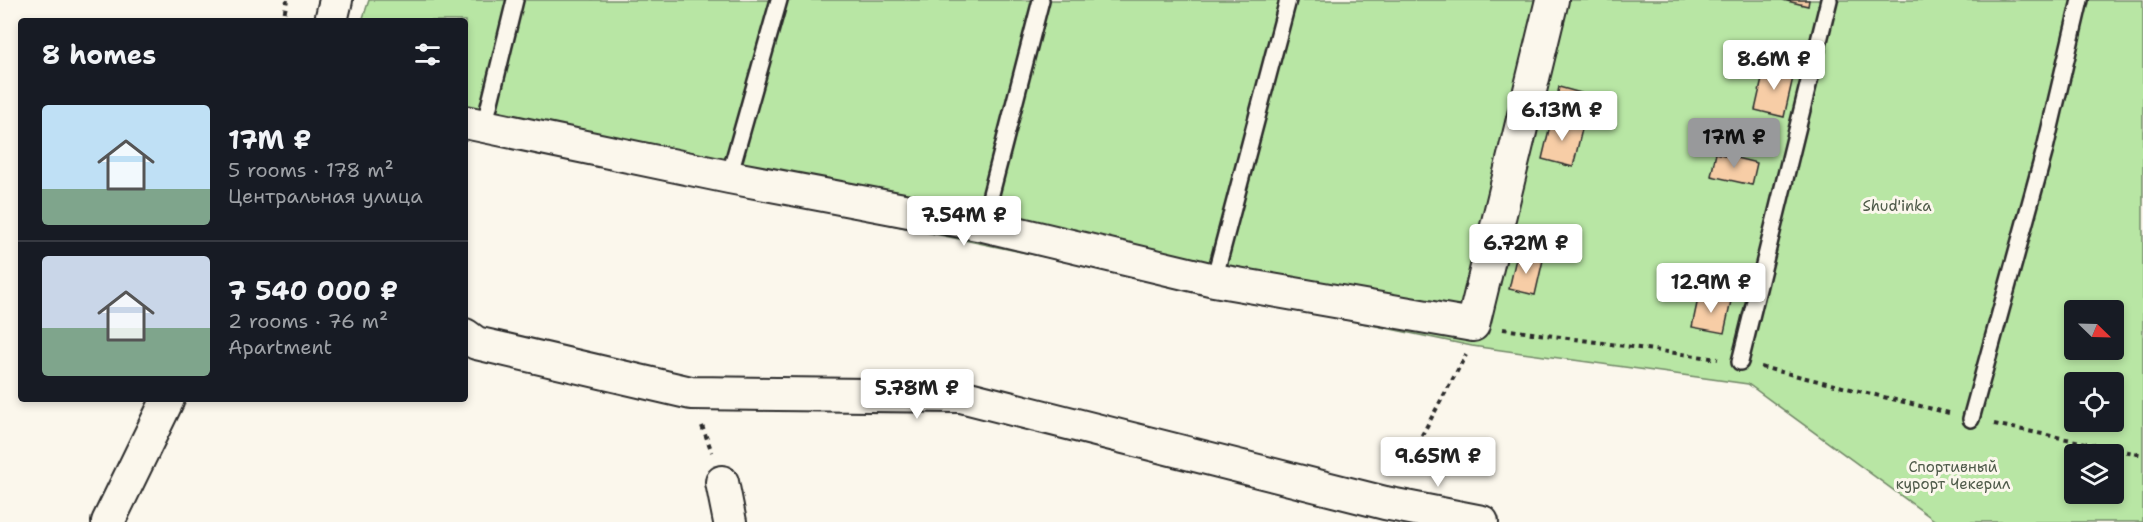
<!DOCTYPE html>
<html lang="en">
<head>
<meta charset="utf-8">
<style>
	body { margin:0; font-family:"Shantell Sans",sans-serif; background:#20242c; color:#f1f3f6; height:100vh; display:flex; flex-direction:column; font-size:22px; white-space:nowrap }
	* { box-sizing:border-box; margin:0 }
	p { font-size:20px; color:#9ea1a6 }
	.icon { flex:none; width:33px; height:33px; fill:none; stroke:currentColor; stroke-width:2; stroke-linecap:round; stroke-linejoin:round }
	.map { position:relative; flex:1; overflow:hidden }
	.side { position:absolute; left:18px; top:18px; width:450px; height:384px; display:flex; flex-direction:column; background:#171b24; border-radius:6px; box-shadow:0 3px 9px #0003 }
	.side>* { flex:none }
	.needle { width:39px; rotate:113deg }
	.fabs { position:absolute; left:2064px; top:300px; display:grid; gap:12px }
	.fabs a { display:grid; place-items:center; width:60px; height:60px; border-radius:6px; background:#171b24; box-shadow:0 3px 9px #0003; font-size:30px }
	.price { position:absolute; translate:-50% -51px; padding:0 14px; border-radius:6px; background:#fff; color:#222; font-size:20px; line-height:39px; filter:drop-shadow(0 2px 3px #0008) }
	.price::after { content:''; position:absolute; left:50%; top:36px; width:18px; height:14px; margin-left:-9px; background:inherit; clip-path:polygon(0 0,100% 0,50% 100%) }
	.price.active { background:#98999b; color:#111 }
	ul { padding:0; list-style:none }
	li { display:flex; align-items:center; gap:18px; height:150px; padding:0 24px }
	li+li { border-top:2px solid #363941 }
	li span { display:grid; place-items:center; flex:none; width:168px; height:120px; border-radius:6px; color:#555 }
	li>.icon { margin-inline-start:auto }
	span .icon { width:72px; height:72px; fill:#fffc; stroke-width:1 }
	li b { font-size:26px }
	h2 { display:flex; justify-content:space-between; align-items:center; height:72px; padding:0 24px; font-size:26px }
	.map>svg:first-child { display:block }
</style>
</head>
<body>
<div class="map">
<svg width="2143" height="522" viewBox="0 0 2143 522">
	<rect width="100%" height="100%" fill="#fbf7ec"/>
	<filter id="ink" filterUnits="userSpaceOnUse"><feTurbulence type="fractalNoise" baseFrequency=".0167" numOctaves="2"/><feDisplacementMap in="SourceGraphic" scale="12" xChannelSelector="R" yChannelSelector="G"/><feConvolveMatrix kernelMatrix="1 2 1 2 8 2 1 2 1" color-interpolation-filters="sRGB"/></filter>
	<g filter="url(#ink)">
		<!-- green -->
		<path fill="#b8e6a4" stroke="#728868" stroke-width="1.5" fill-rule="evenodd" d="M 369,0 L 2143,0 L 2143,522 L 1937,522 L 1748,384 L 1472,346 L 465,136 L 465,21 L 362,21 ZM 2074,310 L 2114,310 L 2114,350 L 2074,350 ZM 2074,382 L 2114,382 L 2114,422 L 2074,422 ZM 2074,454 L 2114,454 L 2114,494 L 2074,494 Z"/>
		<!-- building -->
		<g fill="#f7cda6" stroke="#2b2b2b" stroke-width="1.5">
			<polygon points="1783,0 1809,0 1808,6"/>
			<polygon points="1765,66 1794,73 1784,117 1755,110"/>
			<polygon points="1559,87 1581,93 1576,111 1555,106"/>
			<polygon points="1552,117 1583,125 1573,167 1542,159"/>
			<polygon points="1716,153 1757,163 1752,185 1711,176"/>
			<polygon points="1517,254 1543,260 1535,295 1509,289"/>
			<polygon points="1699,294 1731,301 1724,333 1692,327"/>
		</g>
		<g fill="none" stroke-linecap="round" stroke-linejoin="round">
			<defs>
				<g id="lane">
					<polyline points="484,127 515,0"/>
					<polyline points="729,177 779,0"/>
					<polyline points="983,225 1041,0"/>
					<polyline points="1214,280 1288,0"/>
					<polyline points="1740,362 1829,0"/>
					<polyline points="1971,419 2044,153 2080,0"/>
				</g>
				<g id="street">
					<polyline points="331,21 336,0"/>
					<polyline points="465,122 729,177 983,225 1214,280 1473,325 1552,0"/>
					<polyline points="465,335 476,343 691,393 961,396 1385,503 1482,522"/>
					<polyline points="722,482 730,522"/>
					<polyline points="108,522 168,399"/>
				</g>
			</defs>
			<!-- lane casing -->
			<use href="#lane" stroke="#2b2b2b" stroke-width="20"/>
			<!-- street casing -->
			<use href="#street" stroke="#2b2b2b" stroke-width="36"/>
			<!-- path -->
			<g stroke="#2b2b2b" stroke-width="4" stroke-dasharray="4.5 4.5" stroke-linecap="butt">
				<polyline points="283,21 287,0"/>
				<polyline points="1503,329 1718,359"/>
				<polyline points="1761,367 1949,413"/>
				<polyline points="1994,424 2143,455"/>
				<polyline points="702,426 712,452"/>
				<polyline points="1400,475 1466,355"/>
			</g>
			<!-- lane -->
			<use href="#lane" stroke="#fbf7ec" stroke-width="15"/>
			<!-- street -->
			<use href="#street" stroke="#fbf7ec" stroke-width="32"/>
		</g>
	</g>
	<g text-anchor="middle" stroke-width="6" stroke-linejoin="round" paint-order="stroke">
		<!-- park labels -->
		<g font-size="15" fill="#4e5a49" stroke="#fbf7ec">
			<text x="1897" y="211">Shud'inka</text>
			<text x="1953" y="472">Спортивный<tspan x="1953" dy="17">курорт Чекерил</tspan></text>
		</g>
	</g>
</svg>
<div class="fabs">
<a><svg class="needle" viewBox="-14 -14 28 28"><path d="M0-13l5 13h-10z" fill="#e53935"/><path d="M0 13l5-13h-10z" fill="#9ea1a6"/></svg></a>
<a><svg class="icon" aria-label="locate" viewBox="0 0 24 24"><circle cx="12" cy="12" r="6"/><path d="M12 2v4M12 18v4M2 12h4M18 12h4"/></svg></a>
<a><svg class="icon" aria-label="layers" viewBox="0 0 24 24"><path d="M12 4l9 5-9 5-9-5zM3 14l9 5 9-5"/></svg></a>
</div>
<b class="price" style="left:1774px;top:91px">8.6M ₽</b>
<b class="price" style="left:1562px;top:142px">6.13M ₽</b>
<b class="price active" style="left:1734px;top:169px">17M ₽</b>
<b class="price" style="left:964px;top:247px">7.54M ₽</b>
<b class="price" style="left:1526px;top:275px">6.72M ₽</b>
<b class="price" style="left:1711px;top:314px">12.9M ₽</b>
<b class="price" style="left:917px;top:420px">5.78M ₽</b>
<b class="price" style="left:1438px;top:488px">9.65M ₽</b>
<section class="side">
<h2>8 homes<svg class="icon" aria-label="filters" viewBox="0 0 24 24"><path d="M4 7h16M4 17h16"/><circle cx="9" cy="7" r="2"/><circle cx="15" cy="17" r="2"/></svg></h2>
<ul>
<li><span style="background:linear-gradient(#bfe0f5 70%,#7fa58c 0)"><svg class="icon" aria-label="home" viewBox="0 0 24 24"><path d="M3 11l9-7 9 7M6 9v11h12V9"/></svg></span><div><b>17M ₽</b><p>5 rooms · 178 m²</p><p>Центральная улица</p></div></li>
<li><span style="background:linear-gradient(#c9d6e8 60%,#7fa58c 0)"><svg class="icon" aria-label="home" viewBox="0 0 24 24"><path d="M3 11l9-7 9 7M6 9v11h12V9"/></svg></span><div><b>7 540 000 ₽</b><p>2 rooms · 76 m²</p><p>Apartment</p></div></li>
</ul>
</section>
</div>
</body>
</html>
